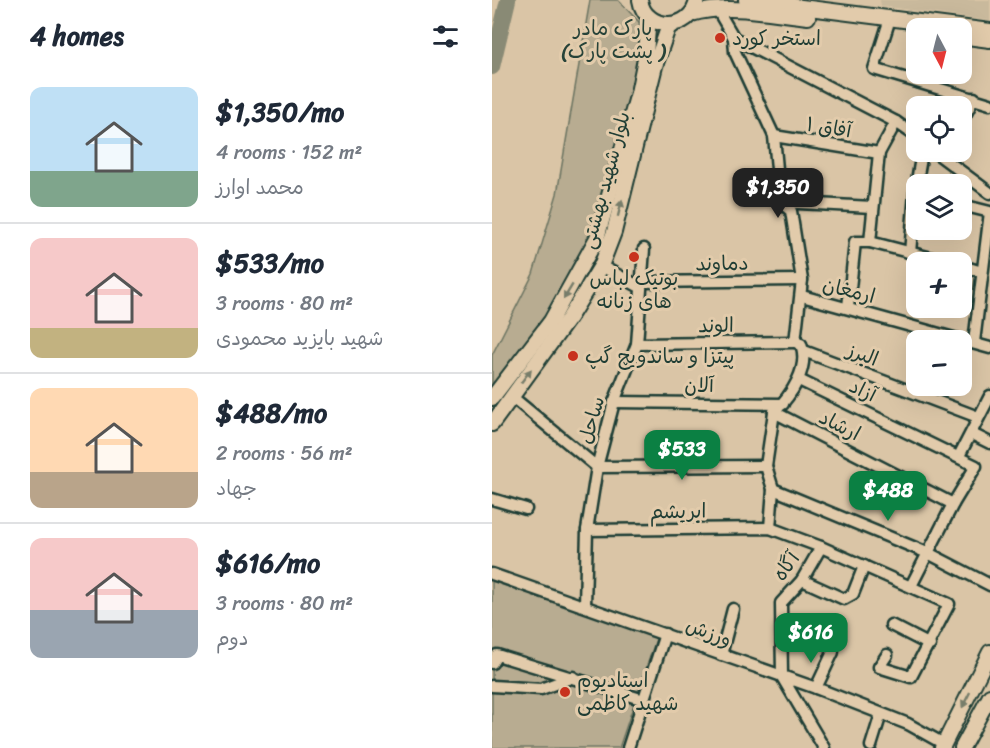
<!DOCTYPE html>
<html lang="en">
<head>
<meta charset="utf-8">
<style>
	body { margin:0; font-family:Sriracha,"Playpen Sans Arabic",sans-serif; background:#f6f6f7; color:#1f2937; height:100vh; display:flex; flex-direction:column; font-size:22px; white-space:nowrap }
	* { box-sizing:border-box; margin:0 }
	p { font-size:20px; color:#747a83 }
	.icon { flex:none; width:33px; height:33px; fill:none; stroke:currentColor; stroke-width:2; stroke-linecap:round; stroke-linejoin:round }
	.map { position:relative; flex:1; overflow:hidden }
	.drawer { display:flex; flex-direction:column; background:#fff; width:492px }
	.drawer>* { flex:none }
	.needle { width:39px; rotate:173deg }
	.fabs { position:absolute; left:414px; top:18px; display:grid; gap:12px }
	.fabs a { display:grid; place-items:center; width:66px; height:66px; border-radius:12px; background:#fff; box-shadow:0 6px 24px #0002; font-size:30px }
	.price { position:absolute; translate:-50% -51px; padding:0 14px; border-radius:12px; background:#0b8043; color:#fff; font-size:20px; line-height:39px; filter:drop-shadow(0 2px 3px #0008) }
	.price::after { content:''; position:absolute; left:50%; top:36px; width:18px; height:14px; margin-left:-9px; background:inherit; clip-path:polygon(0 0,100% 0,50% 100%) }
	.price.active { background:#222; color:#fff }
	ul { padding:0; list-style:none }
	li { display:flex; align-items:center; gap:18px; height:150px; padding:0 30px }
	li+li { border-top:2px solid #e0e1e3 }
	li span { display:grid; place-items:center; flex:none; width:168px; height:120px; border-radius:12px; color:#555 }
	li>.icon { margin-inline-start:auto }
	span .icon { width:72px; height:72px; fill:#fffc; stroke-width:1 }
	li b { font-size:26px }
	h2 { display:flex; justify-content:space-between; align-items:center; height:72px; padding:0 30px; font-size:26px }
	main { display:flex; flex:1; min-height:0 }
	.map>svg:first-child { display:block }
</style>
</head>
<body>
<main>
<section class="drawer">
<h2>4 homes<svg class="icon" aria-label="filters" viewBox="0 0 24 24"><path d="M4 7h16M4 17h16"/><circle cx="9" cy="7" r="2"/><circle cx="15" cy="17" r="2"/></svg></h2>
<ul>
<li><span style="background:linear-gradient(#bfe0f5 70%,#7fa58c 0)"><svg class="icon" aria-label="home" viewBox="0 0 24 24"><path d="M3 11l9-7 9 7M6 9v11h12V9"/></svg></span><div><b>$1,350/mo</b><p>4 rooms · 152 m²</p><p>محمد اوارز</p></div></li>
<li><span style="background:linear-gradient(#f6c9c9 75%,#c2b280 0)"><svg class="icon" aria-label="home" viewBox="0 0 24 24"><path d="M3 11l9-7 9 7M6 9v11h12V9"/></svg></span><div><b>$533/mo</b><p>3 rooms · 80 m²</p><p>شهید بایزید محمودی</p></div></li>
<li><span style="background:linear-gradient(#ffd9b3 70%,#b9a48a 0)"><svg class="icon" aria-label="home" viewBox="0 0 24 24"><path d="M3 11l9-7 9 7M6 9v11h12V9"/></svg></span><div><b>$488/mo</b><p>2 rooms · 56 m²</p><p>جهاد</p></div></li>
<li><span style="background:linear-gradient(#f6c9c9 60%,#9aa5b1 0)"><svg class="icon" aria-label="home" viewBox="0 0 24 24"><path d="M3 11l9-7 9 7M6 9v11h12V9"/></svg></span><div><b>$616/mo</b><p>3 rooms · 80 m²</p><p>دوم</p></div></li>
</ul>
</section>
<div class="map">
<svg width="498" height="748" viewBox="0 0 498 748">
	<rect width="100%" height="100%" fill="#dac5a6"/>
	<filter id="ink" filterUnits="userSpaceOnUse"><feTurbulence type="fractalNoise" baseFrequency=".0167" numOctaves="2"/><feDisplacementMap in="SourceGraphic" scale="12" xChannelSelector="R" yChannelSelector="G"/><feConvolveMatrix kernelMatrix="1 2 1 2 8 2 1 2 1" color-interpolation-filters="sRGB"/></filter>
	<g filter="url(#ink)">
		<!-- built -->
		<polygon fill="#c9b99c" points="388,0 498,0 498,21 389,6"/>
		<!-- green -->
		<g fill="#b8ac91" stroke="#6c7462" stroke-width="1.5">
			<polygon points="98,0 126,0 147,22 151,36 139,98 99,232 77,281 36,343 0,387 0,355 41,274 65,194"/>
			<polygon points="0,581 165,636 127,748 0,748"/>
		</g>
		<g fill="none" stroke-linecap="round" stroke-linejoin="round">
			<!-- river -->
			<polyline stroke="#898a74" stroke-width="16" points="0,67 16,0"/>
			<defs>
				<g id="minor">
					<polyline points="225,9 242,38 404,122 424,136"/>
					<polyline points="396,25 382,69 498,104"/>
					<path d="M 242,38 L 243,52 L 282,136 L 288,202 L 299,211 L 310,280 L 303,342 L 309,344 C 318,368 299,396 282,412"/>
					<polyline points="470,121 482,98"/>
					<polyline points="282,136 387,153"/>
					<polyline points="443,152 498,193"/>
					<polyline points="288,202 380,207"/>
					<polyline points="470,205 498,212 482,342"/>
					<polyline points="378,242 387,153 404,122"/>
					<polyline points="418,253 423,193 430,152"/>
					<polyline points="109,266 148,287"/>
					<polyline points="470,266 490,272"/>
					<polyline points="150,282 310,280"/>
					<polyline points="310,296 498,348"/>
					<polyline points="356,307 363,242 378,242 455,262"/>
					<polyline points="145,344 303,342"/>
					<polyline points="312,351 486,417"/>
					<polyline points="307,380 484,466 461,504 419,586"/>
					<polyline points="19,396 105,467 274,466"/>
					<polyline points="122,402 291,404"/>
					<polyline points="282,412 461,504"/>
					<polyline points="480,434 498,443"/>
					<polyline points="467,456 498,396"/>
					<polyline points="281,489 438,554 498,585"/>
					<polyline points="0,499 34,509"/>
					<polyline points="278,528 281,489 274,466 282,412"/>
					<polyline points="95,530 278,528 329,547 457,604 419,677 387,667 395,655"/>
					<polyline points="329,547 310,580 289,603 290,677 332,748"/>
					<polyline points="0,574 324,688 416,724 452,744"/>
					<polyline points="310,580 352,599 361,594 372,566"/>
					<polyline points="93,605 95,530 105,467 122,402 145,344 152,249"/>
					<polyline points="399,625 438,645"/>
					<polyline points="229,655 241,609"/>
					<polyline points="0,663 5,655 152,700"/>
					<polyline points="0,686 49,689 81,677"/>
					<polyline points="324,688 341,652"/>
					<polyline points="379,746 389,714"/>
					<polyline points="136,748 173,634"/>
				</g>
				<g id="major">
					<path d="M 148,0 C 153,32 200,32 205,0"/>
					<polyline points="254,0 498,31"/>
					<path d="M 199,14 C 236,3 279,13 316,17"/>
					<polyline points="475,37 498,40"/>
					<polyline points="0,398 59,321 105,238 146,93 154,54 157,17"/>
					<polyline points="0,424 77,318 109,266 122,232 163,66 176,28 180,25"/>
					<polyline points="450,748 498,652"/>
					<polyline points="470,748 498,696"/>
				</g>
			</defs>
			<!-- minor casing -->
			<use href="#minor" stroke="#1f3d34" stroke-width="15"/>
			<!-- major casing -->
			<use href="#major" stroke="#1f3d34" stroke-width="18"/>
			<!-- minor -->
			<use href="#minor" stroke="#e2cbab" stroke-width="10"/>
			<!-- major -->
			<use href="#major" stroke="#e2cbab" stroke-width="14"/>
		</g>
		<!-- one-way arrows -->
		<defs><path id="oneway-solid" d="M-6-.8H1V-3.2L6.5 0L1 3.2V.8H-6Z" transform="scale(1.5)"/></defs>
		<g fill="#777d6a">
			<use href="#oneway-solid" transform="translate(128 208) rotate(-76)"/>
			<use href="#oneway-solid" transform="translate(76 292) rotate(121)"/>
			<use href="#oneway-solid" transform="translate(34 376) rotate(-53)"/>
			<use href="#oneway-solid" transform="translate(474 700) rotate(117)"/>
		</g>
	</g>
	<!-- markers -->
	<g fill="#c8321e" stroke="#e2cbab" stroke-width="2">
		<circle cx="228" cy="38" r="6"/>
		<circle cx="142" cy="257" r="6"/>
		<circle cx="81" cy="356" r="6"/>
		<circle cx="73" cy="692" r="6"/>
	</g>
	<g text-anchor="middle" stroke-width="6" stroke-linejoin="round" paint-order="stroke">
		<!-- park labels -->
		<g font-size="20" fill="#274339" stroke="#e2cbab">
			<text x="121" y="35">پارک مادر<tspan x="121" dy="23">(پشت پارک )</tspan></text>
		</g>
		<!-- poi labels -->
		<g font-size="20" fill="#1f3d34" stroke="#e2cbab" text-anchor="start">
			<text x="240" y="45">استخر کورد</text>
			<text x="142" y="285" text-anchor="middle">بوتیک لباس<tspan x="142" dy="23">های زنانه</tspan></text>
			<text x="93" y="363">پیتزا و ساندویچ گپ</text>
			<text x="85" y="687">استادیوم<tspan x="85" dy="23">شهید کاظمی</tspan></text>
		</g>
		<!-- street labels -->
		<g font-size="20" fill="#1f3d34" stroke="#e2cbab">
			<text transform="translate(337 127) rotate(9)" y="7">آفاق ۱</text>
			<text transform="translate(113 180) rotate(-75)" y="7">بلوار شهید بهشتی</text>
			<text transform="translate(230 263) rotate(-1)" y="7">دماوند</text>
			<text transform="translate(357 290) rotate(14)" y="7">ارمغان</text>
			<text transform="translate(224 325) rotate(-1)" y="7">الوند</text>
			<text transform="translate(371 354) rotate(21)" y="7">البرز</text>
			<text x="207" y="392">آلان</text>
			<text transform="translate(371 390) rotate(25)" y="7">آزاد</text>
			<text transform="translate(99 420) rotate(-74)" y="7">ساحل</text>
			<text transform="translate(348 425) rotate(27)" y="7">ارشاد</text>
			<text transform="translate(186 511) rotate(-1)" y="7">ابریشم</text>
			<text transform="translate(294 566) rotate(-54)" y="7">آگاه</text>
			<text transform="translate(217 632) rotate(21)" y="7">ورزش</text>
		</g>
	</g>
</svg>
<div class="fabs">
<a><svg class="needle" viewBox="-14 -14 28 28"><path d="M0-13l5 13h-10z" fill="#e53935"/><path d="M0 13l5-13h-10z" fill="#747a83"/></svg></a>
<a><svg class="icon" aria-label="locate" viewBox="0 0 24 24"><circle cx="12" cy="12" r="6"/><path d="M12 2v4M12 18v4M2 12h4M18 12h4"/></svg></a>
<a><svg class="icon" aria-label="layers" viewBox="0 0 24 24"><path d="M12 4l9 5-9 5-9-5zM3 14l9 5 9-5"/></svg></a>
<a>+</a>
<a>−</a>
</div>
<b class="price active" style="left:286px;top:219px">$1,350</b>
<b class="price" style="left:190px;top:481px">$533</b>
<b class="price" style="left:396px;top:522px">$488</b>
<b class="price" style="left:319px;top:664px">$616</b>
</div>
</main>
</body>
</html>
